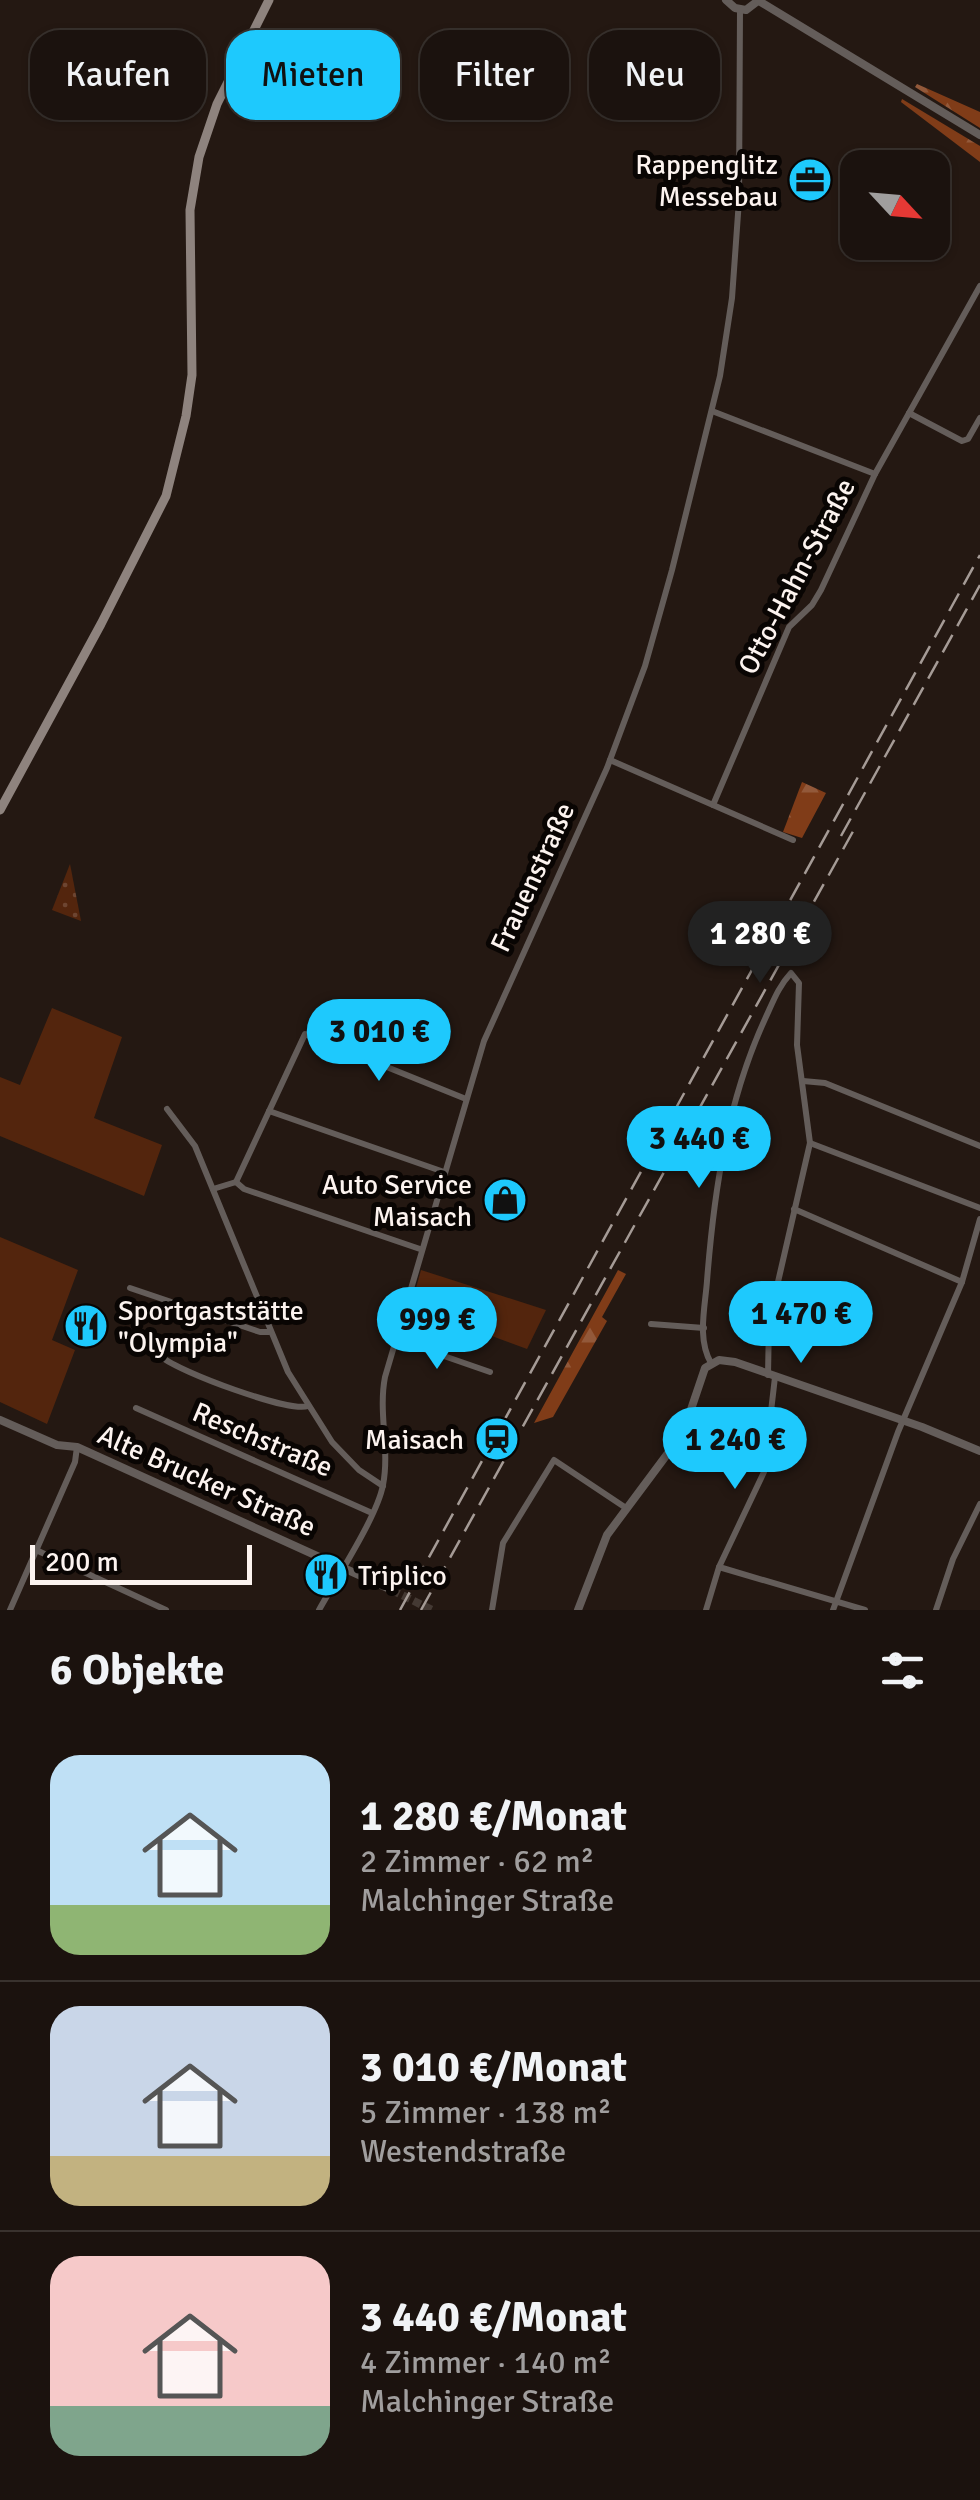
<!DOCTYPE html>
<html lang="de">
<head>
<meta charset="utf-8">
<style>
	body { margin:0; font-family:Signika,sans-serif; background:#241b17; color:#f1f3f6; height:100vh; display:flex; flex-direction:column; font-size:38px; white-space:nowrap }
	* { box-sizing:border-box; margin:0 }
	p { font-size:32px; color:#a09e9e }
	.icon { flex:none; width:55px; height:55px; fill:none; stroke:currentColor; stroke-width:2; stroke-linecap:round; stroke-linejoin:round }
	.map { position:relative; height:1610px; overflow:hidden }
	.sheet { display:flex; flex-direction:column; background:#1b120e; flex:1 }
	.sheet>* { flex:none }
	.banner { position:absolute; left:30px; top:30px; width:920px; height:90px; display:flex; gap:20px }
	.needle { width:65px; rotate:116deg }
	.controls { position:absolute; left:840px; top:150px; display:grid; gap:20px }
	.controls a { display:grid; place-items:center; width:110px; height:110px; border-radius:20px; background:#1b120e; box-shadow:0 2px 8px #0004,0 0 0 2px #39322e; font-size:50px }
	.scale { position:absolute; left:30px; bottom:25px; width:222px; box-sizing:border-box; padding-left:10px; border:5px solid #fcf3ef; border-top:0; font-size:28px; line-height:35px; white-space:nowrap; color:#fcf3ef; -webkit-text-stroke:8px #090503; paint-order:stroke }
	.price { position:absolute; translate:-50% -85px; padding:0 22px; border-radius:35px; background:#1ec9fd; color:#111; font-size:32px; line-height:65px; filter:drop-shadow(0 2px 5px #0008) }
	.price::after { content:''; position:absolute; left:50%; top:60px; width:30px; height:22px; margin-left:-15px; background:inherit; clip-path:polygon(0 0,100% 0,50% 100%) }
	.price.on { background:#222; color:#fff }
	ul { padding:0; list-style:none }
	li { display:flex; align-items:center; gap:30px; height:250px; padding:0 50px }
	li+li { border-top:2px solid #39322e }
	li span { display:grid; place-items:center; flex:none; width:280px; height:200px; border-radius:30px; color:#555 }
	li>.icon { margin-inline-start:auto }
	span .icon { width:120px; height:120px; fill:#fffc; stroke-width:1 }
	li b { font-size:42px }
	h2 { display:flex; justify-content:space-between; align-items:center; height:120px; padding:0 50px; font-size:42px }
	.chip { padding:0 35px; border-radius:30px; background:#1b120e; box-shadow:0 2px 8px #0004,0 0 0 2px #39322e; font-size:35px; line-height:90px }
	.chip.on { background:#1ec9fd; color:#111 }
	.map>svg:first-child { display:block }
</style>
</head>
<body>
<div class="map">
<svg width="980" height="1610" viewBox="0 0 980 1610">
	<defs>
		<pattern id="forest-firs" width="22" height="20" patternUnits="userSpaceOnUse" patternTransform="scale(2.5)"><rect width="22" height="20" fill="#803c18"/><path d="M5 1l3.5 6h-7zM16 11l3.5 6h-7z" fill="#93593a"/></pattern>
		<pattern id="park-dots" width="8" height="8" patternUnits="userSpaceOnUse" patternTransform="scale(2.5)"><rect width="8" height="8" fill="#53250d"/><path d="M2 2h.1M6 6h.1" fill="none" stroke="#6d4531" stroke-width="1.8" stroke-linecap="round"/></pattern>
	</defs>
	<rect width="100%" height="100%" fill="#241812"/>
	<!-- green -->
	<g fill="#53250d">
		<polygon points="52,1008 122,1037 94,1118 162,1145 144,1196 0,1136 0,1077 20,1085"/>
		<polygon points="0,1237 78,1270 52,1340 75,1350 47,1424 0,1402"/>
		<polygon points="421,1270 546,1310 527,1349 411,1306"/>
	</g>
	<!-- forest -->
	<g fill="url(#forest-firs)">
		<polygon points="917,84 980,112 980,128 915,87"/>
		<polygon points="902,99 980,146 980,162 901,102"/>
		<polygon points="802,782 826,793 802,838 783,832"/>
		<polygon points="618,1270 626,1274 602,1317 607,1321 553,1417 534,1423"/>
	</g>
	<!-- park -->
	<polygon fill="url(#park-dots)" points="70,864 81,921 52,910"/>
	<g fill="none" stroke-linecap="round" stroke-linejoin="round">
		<!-- tertiary-tunnel -->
		<polyline stroke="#443933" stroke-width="8" stroke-dasharray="8 4" stroke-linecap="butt" points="392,1590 432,1610"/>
		<!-- minor -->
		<g stroke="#645d5a" stroke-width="6">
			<polyline points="909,413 962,441 968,439 980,418"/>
			<polyline points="875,474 980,286"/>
			<polyline points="610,760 713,805 789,627 812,605 821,590 875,474 712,411"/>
			<polyline points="713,805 793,840"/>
			<polyline points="803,1081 825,1083 980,1146"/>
			<polyline points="167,1109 195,1146 288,1372 332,1442 359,1470 383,1486"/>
			<polyline points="269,1111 444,1172"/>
			<polyline points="810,1143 980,1208"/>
			<polyline points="236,1182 305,1034 466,1099"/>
			<polyline points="213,1189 236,1182 244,1189 420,1249"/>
			<polyline points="794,1209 962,1282"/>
			<polyline points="130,1288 260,1332 269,1332"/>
			<polyline points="651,1324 704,1328"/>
			<polyline points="395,1339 490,1372"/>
			<path d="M 162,1357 C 179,1372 290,1413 308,1406"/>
			<path d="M 711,1363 C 697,1339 705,1308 707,1281 C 714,1191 727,1102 765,1019 C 773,1002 778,987 791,973 L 799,983 L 797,1045 L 810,1143 L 769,1321 L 768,1375"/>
			<polyline points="136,1408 372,1513"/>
			<polyline points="36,1550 166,1610"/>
			<polyline points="719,1567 865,1610"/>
			<polyline points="10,1610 75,1462 77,1447"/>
			<path d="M 319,1610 C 336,1579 377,1517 383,1485 C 390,1449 378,1413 385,1377 L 484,1041 L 607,768 L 645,666 L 672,570 L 720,376 L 732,298 L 739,200 L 740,10"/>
			<polyline points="492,1610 503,1543 554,1460 626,1508"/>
			<polyline points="706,1610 719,1567 764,1472 775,1377"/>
			<polyline points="833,1610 898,1432 962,1282 980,1219"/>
			<polyline points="936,1610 953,1559 980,1504"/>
		</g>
		<!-- tertiary -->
		<g stroke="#645d5a" stroke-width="8">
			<polyline points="726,0 735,8 746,10 759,0"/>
			<polyline points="759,1 980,135"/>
			<polyline points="0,1420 57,1445 77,1447 392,1590"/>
			<polyline points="578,1610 607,1535 683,1433 705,1368 719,1360 735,1362 922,1427 980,1451"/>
		</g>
		<!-- secondary -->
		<polyline stroke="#8e837e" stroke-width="9" points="0,810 101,624 166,496 186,416 192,375 190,210 199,157 217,104 269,0"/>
		<!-- rail -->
		<g stroke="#a59b96" stroke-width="2.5" stroke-dasharray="20 10" stroke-linecap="butt">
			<polyline points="841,836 980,585"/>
			<polyline points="400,1610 980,555"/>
			<polyline points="421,1610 856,826"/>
		</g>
	</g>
	<!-- icons -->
	<defs>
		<symbol id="office-disc" viewBox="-11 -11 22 22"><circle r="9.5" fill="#1ec9fd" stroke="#090503"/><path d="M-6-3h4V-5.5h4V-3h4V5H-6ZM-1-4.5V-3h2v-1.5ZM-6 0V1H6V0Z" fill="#111"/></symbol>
		<symbol id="shop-disc" viewBox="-11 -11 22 22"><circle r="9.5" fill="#1ec9fd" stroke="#090503"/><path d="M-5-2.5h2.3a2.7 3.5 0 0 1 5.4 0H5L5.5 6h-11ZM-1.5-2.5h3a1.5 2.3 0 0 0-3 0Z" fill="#111"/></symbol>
		<symbol id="restaurant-disc" viewBox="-11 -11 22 22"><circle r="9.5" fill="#1ec9fd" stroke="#090503"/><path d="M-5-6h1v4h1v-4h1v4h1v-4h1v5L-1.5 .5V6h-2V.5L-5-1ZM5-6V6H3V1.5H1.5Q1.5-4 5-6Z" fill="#111"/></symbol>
		<symbol id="station-disc" viewBox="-11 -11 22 22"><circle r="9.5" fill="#1ec9fd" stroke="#090503"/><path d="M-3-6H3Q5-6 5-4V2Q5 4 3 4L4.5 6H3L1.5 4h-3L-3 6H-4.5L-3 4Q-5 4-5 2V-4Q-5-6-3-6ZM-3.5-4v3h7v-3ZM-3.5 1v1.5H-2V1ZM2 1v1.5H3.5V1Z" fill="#111"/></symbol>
	</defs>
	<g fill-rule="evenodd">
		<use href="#office-disc" x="785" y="155" width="50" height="50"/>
		<use href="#shop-disc" x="480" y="1175" width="50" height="50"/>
		<use href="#restaurant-disc" x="61" y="1301" width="50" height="50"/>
		<use href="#station-disc" x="472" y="1414" width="50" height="50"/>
		<use href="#restaurant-disc" x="301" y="1550" width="50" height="50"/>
	</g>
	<g text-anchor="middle" stroke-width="10" stroke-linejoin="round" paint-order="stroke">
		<!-- poi labels -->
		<g font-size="28" fill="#fcf3ef" stroke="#090503" text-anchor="end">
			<text x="778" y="174">Rappenglitz<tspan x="778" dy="32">Messebau</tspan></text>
			<text x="472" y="1194">Auto Service<tspan x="472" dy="32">Maisach</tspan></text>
			<text x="118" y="1320" text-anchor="start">Sportgaststätte<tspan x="118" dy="32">"Olympia"</tspan></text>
			<text x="464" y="1449">Maisach</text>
			<text x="358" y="1585" text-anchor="start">Triplico</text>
		</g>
		<!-- street labels -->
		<g font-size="28" fill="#fcf3ef" stroke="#090503">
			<text transform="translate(796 576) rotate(-62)" y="10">Otto-Hahn-Straße</text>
			<text transform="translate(532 877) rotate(-65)" y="10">Frauenstraße</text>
			<text transform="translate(263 1439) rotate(23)" y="10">Reschstraße</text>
			<text transform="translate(207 1480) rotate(24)" y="10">Alte Brucker Straße</text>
		</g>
	</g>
</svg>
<div class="controls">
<a><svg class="needle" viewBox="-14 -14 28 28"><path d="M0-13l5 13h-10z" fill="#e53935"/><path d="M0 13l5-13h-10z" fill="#a09e9e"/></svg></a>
</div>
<div class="scale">200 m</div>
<b class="price on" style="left:760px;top:986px">1 280 €</b>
<b class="price" style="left:379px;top:1084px">3 010 €</b>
<b class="price" style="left:699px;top:1191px">3 440 €</b>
<b class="price" style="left:801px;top:1366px">1 470 €</b>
<b class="price" style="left:437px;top:1372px">999 €</b>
<b class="price" style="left:735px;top:1492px">1 240 €</b>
<div class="banner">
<a class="chip">Kaufen</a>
<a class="chip on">Mieten</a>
<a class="chip">Filter</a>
<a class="chip">Neu</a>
</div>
</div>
<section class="sheet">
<h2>6 Objekte<svg class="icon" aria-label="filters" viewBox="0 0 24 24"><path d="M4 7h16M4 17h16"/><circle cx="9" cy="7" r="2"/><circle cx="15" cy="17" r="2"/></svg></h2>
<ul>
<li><span style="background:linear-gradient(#bfe0f5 75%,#8fb573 0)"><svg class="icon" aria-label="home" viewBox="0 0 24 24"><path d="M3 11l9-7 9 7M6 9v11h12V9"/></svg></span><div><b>1 280 €/Monat</b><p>2 Zimmer · 62 m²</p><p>Malchinger Straße</p></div></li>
<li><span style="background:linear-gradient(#c9d6e8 75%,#c2b280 0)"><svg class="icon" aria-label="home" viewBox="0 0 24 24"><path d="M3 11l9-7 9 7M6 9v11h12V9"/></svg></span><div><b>3 010 €/Monat</b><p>5 Zimmer · 138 m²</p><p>Westendstraße</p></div></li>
<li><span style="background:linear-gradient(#f6c9c9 75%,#7fa58c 0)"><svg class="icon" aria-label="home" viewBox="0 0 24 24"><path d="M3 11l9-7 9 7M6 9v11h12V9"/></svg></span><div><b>3 440 €/Monat</b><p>4 Zimmer · 140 m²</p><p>Malchinger Straße</p></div></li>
</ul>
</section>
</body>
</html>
